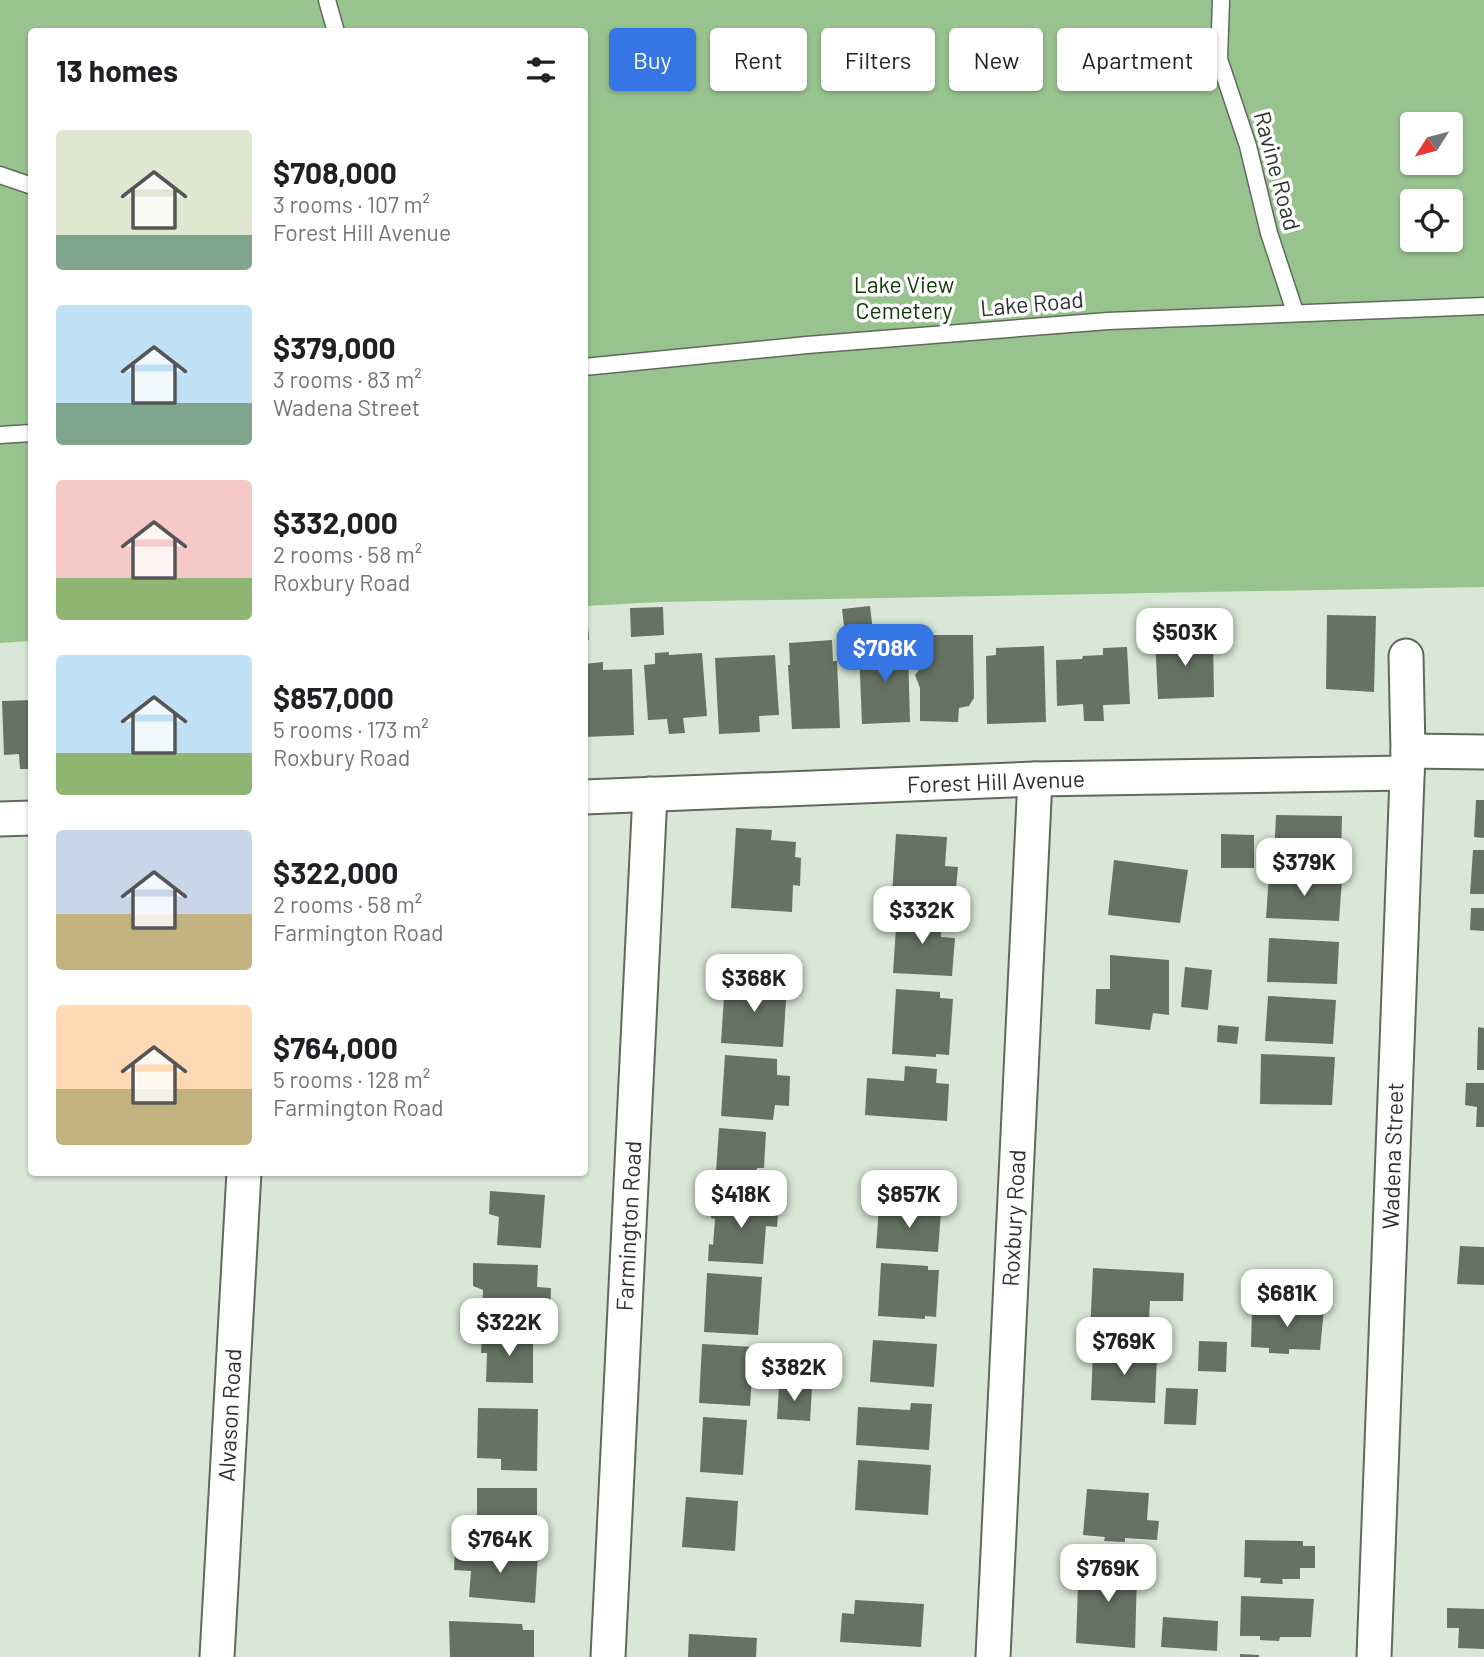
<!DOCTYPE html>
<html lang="en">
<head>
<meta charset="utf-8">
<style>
	body { margin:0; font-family:Barlow,sans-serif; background:#f2f2f2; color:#202124; height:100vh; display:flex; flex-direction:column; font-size:26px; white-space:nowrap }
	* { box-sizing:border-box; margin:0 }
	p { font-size:23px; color:#757577 }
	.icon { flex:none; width:38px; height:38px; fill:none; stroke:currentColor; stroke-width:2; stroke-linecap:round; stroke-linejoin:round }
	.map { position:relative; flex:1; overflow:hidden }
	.drawer { position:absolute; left:28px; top:28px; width:560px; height:1148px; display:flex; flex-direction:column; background:#fff; border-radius:7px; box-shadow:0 2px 5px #0004 }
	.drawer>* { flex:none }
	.banner { position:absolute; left:609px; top:28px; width:665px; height:63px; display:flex; gap:14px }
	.needle { width:46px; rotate:234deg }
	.controls { position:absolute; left:1400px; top:112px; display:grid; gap:14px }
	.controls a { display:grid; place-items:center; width:63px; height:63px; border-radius:7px; background:#fff; box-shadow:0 2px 5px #0004; font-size:35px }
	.price { position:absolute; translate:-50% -60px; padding:0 16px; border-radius:14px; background:#fff; color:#222; font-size:23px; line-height:46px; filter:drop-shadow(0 2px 4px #0008) }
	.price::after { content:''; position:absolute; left:50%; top:42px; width:21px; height:16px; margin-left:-10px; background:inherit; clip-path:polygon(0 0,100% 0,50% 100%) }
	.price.current { background:#3676e4; color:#fff }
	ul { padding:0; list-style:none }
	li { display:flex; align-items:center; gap:21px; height:175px; padding:0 28px }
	li span { display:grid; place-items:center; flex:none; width:196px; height:140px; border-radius:7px; color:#555 }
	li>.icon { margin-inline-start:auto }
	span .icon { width:84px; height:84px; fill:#fffc; stroke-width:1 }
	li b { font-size:30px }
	h2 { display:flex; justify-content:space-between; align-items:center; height:84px; padding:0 28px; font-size:30px }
	.tag { padding:0 24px; border-radius:7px; background:#fff; box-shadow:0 2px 5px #0004; font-size:24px; line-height:63px }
	.tag.current { background:#3676e4; color:#fff }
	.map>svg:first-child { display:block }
</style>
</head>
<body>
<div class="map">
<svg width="1484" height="1657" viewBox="0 0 1484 1657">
	<rect width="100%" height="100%" fill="#d9e8d6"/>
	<!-- green -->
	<path fill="#98c38f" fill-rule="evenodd" d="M 0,0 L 1484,0 L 1484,587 L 659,602 L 585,606 L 584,32 L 32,32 L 31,641 L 0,643 ZM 1412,124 L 1451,124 L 1451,163 L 1412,163 ZM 1412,201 L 1451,201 L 1451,240 L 1412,240 Z"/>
	<!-- building -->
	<g fill="#667363">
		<polygon points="870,606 873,632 845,635 842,609"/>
		<polygon points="663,607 664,635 631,637 630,608"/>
		<polygon points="584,610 587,610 589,640 584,640"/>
		<polygon points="1327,615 1376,616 1374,692 1326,689"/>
		<polygon points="920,635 973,635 974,698 969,706 959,708 958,722 920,721 920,688 915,675 919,670"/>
		<polygon points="1213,638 1214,697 1158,699 1155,639"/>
		<polygon points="832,640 833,661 837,661 840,728 792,729 788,665 790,665 789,643"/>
		<polygon points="905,642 905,651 908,650 910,722 862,724 859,651 876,651 875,644"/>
		<polygon points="1044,646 1046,722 987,724 986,656 996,655 996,648"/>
		<polygon points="1127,647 1130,704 1103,705 1104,721 1084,721 1083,704 1057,706 1056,660 1082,659 1083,656 1103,655 1103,648"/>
		<polygon points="669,652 669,655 702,653 707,716 683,718 685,733 669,734 667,719 648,720 644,665 655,664 655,653"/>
		<polygon points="775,655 779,715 759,716 760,732 719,734 715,658"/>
		<polygon points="603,662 603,670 632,669 634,735 584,737 584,664"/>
		<polygon points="32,700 32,769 20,769 19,754 4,755 2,701"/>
		<polygon points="1476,800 1484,800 1484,838 1474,837"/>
		<polygon points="1276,815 1342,816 1341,858 1274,855"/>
		<polygon points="736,828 772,830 771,840 796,842 795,857 801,858 800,886 793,885 792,912 731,908"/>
		<polygon points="896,834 947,837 945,866 958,867 955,899 892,895"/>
		<polygon points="1221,834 1254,835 1254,868 1221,868"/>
		<polygon points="1473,850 1484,850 1484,894 1470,894"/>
		<polygon points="1114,860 1188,870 1180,923 1108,915"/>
		<polygon points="1269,875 1342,879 1339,921 1266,918"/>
		<polygon points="1471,908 1484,908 1484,931 1470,930"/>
		<polygon points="897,912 942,915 941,937 955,938 952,976 893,973"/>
		<polygon points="1269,938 1339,942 1337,984 1267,982"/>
		<polygon points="1110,955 1169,960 1169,1015 1153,1013 1150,1030 1095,1024 1096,989 1110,989"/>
		<polygon points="1185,967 1212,970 1208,1010 1181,1007"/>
		<polygon points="725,982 787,985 783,1047 721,1043"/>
		<polygon points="896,989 940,992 940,998 953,999 949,1055 936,1054 936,1057 892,1054"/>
		<polygon points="1268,996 1336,1000 1333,1044 1265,1041"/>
		<polygon points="1218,1025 1239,1027 1237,1044 1217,1042"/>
		<polygon points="1478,1027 1484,1028 1484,1070 1477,1070"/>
		<polygon points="1261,1054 1335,1057 1332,1105 1260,1104"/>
		<polygon points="725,1055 777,1059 777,1075 790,1076 789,1106 775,1105 773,1120 721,1116"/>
		<polygon points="905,1066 937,1069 936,1083 949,1084 947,1121 865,1115 867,1078 904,1081"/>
		<polygon points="1466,1083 1484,1083 1484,1127 1476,1127 1477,1107 1465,1105"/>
		<polygon points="719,1128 766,1132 764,1168 757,1168 755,1189 715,1186"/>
		<polygon points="490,1191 545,1195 541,1248 497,1245 499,1217 489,1214"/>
		<polygon points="712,1199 779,1203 777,1227 766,1226 763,1264 708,1261 709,1244 713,1245 715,1219 711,1218"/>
		<polygon points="879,1207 941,1211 938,1252 876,1248"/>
		<polygon points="1460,1246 1484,1247 1484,1285 1457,1284"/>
		<polygon points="473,1263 538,1265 537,1287 551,1288 550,1322 482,1321 483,1290 473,1286"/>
		<polygon points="881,1263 928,1266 928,1270 939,1270 936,1317 925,1316 925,1319 878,1316"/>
		<polygon points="1093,1268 1184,1273 1183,1301 1150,1301 1148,1337 1090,1334"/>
		<polygon points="707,1273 762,1277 758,1335 704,1332"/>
		<polygon points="1252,1307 1324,1309 1320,1350 1289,1349 1289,1354 1269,1353 1269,1348 1251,1347"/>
		<polygon points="482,1334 533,1335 533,1383 486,1382 487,1353 481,1353"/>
		<polygon points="873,1340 937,1344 934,1387 870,1382"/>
		<polygon points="1199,1341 1227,1342 1226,1372 1198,1371"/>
		<polygon points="702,1344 754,1347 750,1406 699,1403"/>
		<polygon points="1093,1351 1157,1356 1155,1403 1091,1400"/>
		<polygon points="779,1386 812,1388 810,1421 777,1419"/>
		<polygon points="1166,1388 1198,1389 1196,1425 1164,1424"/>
		<polygon points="911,1403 932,1404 929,1450 856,1445 858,1407 910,1410"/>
		<polygon points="478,1408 538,1409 537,1471 501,1470 501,1459 477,1458"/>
		<polygon points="703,1417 747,1420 743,1475 700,1472"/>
		<polygon points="858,1460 931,1465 928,1515 855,1510"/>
		<polygon points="477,1488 537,1488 537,1541 466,1540 466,1517 477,1517"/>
		<polygon points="1087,1489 1149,1493 1147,1520 1159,1521 1157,1540 1125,1538 1125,1542 1104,1541 1105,1537 1083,1535"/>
		<polygon points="686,1497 738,1501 735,1551 682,1547"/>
		<polygon points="1245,1540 1303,1541 1303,1546 1315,1546 1315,1568 1300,1568 1300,1579 1282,1579 1283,1584 1260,1583 1261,1578 1244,1577"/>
		<polygon points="455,1549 538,1555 535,1603 469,1597 471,1571 454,1570"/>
		<polygon points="1095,1556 1132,1560 1133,1573 1137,1574 1135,1648 1076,1643 1078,1584 1083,1580 1084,1572 1093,1571"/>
		<polygon points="1241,1596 1314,1599 1311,1637 1280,1637 1279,1641 1260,1640 1260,1636 1240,1636"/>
		<polygon points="855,1600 924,1604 921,1647 840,1642 842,1613 854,1614"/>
		<polygon points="1447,1608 1484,1609 1484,1649 1458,1648 1459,1628 1447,1628"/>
		<polygon points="1163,1617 1218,1621 1217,1651 1161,1647"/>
		<polygon points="449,1621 522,1624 523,1630 534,1630 534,1657 450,1657"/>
		<polygon points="689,1634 757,1638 756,1657 688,1657"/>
		<polygon points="1240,1654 1259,1655 1259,1657 1240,1657"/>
	</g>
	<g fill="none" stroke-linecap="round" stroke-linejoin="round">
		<defs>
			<g id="lane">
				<polyline points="327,0 336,32"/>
				<polyline points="1221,0 1219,59 1248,146 1269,233 1295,312"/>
				<polyline points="0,175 32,186"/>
				<polyline points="584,367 807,345 1108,321 1484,306"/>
				<polyline points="0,435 32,433"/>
			</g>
			<g id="street">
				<polyline points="1408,751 1484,752"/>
				<polyline points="584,797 1035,779 1407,773"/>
				<polyline points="0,819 32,818"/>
				<polyline points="217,1657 244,1172"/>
				<polyline points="608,1657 650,794"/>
				<polyline points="993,1657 1035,779"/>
				<polyline points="1374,1657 1408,751 1406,656"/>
			</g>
		</defs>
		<!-- lane casing -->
		<use href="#lane" stroke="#5e6b5b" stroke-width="19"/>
		<!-- street casing -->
		<use href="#street" stroke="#5e6b5b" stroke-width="37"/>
		<!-- lane -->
		<use href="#lane" stroke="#fff" stroke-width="16"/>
		<!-- street -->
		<use href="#street" stroke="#fff" stroke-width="33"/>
	</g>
	<g text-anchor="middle" stroke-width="7" stroke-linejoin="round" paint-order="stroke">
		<!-- street labels -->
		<g font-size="23" fill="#2d332c" stroke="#fff">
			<text transform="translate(1277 171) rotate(75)" y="8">Ravine Road</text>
			<text transform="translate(1032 304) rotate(-5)" y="8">Lake Road</text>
			<text transform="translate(996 782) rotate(-2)" y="8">Forest Hill Avenue</text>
			<text transform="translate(1393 1156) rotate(-88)" y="8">Wadena Street</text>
			<text transform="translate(1014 1218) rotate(-87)" y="8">Roxbury Road</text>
			<text transform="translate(629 1226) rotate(-87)" y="8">Farmington Road</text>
			<text transform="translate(230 1415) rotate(-87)" y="8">Alvason Road</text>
		</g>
		<!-- park labels -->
		<g font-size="23" fill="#0d3903" stroke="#fff">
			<text x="904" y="293">Lake View<tspan x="904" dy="26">Cemetery</tspan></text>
		</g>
	</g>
</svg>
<div class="controls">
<a><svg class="needle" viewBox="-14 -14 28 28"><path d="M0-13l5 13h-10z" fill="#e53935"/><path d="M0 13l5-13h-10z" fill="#757577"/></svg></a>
<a><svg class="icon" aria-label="locate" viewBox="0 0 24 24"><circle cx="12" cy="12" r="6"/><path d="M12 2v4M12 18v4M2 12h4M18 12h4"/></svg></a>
</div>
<b class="price" style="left:1185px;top:668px">$503K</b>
<b class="price current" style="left:885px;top:684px">$708K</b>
<b class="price" style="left:1304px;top:898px">$379K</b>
<b class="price" style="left:922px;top:946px">$332K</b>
<b class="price" style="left:754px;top:1014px">$368K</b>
<b class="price" style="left:741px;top:1230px">$418K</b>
<b class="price" style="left:909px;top:1230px">$857K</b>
<b class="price" style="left:1287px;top:1329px">$681K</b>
<b class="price" style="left:509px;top:1358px">$322K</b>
<b class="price" style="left:1124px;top:1377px">$769K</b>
<b class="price" style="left:794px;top:1403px">$382K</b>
<b class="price" style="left:500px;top:1575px">$764K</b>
<b class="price" style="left:1108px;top:1604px">$769K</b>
<div class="banner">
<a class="tag current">Buy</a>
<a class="tag">Rent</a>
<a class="tag">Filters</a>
<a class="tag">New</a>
<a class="tag">Apartment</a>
</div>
<section class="drawer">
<h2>13 homes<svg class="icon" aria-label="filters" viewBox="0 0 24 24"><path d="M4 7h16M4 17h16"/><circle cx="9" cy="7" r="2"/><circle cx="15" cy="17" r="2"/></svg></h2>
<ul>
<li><span style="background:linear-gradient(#dfe7d0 75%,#7fa58c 0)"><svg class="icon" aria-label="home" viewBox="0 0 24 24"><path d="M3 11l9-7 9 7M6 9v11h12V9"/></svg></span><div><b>$708,000</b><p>3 rooms · 107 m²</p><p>Forest Hill Avenue</p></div></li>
<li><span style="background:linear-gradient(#bfe0f5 70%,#7fa58c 0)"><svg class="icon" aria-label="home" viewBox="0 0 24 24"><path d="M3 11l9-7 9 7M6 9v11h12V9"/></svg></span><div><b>$379,000</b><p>3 rooms · 83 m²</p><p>Wadena Street</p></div></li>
<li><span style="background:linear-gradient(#f6c9c9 70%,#8fb573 0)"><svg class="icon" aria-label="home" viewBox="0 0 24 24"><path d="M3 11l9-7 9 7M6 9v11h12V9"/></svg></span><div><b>$332,000</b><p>2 rooms · 58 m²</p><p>Roxbury Road</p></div></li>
<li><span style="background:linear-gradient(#bfe0f5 70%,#8fb573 0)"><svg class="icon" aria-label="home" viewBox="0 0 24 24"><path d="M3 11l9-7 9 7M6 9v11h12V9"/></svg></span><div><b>$857,000</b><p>5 rooms · 173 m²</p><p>Roxbury Road</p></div></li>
<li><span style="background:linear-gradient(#c9d6e8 60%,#c2b280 0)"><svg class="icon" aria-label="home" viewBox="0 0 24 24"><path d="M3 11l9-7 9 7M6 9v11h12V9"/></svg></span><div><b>$322,000</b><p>2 rooms · 58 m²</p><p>Farmington Road</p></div></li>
<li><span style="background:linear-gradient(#ffd9b3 60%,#c2b280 0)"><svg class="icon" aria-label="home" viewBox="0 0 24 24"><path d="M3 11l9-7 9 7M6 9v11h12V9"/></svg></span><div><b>$764,000</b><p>5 rooms · 128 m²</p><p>Farmington Road</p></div></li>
</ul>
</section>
</div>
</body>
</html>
